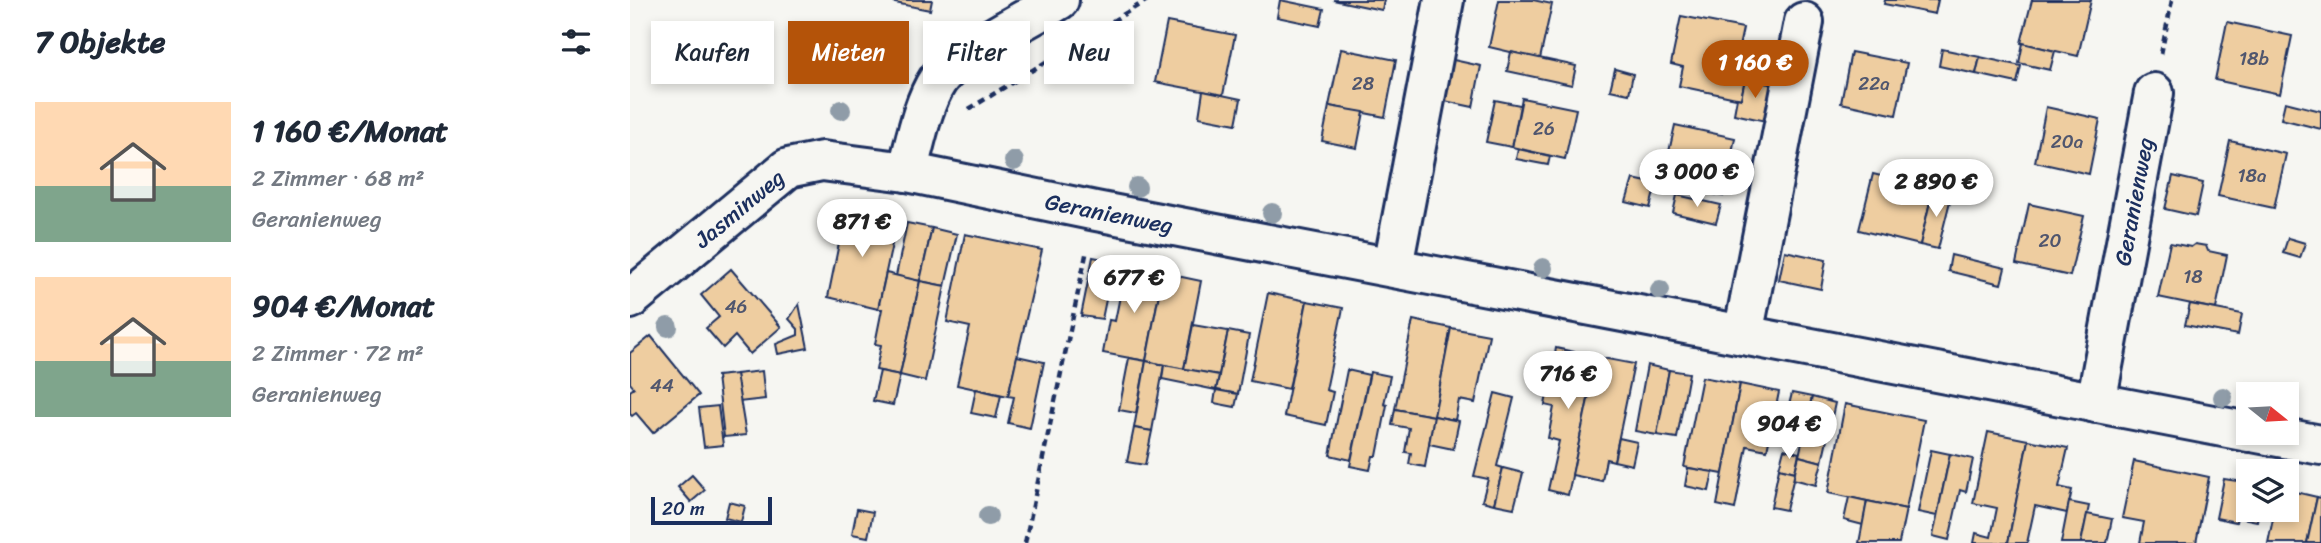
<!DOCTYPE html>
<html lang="de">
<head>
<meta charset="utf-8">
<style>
	body { margin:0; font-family:Sriracha,sans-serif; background:#f2f2f3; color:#1f2937; height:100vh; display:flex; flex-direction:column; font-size:26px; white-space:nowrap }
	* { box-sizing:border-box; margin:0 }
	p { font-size:23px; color:#747a83 }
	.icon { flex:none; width:38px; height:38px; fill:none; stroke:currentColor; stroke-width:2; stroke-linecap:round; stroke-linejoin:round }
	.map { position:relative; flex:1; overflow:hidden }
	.panel { display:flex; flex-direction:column; background:#fff; width:630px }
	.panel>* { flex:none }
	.guide { position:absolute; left:21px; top:21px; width:665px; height:63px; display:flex; gap:14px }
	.needle { width:46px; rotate:108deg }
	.tools { position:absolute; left:1606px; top:382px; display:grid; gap:14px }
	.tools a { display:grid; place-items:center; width:63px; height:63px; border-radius:0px; background:#fff; box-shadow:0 4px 10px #0003; font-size:35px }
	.scale { position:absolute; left:21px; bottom:18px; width:121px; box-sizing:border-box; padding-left:7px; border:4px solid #1b2f5e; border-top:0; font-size:19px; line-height:24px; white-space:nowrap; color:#1b2f5e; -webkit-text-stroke:5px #f6f6f2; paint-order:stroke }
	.price { position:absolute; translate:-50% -60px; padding:0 16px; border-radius:24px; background:#fff; color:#222; font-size:23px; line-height:46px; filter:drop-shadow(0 2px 4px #0008) }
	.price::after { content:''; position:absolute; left:50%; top:42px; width:21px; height:16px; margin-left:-10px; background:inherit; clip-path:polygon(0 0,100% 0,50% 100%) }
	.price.current { background:#b45309; color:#fff }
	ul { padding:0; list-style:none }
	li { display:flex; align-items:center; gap:21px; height:175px; padding:0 35px }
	li span { display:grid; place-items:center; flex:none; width:196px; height:140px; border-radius:0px; color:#555 }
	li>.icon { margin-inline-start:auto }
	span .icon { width:84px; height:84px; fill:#fffc; stroke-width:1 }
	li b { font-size:30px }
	h2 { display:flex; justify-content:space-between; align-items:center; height:84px; padding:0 35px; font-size:30px }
	.chip { padding:0 24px; border-radius:0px; background:#fff; box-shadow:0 4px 10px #0003; font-size:24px; line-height:63px }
	.chip.current { background:#b45309; color:#fff }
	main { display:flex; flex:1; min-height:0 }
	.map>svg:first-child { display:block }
</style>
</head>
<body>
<main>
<section class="panel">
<h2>7 Objekte<svg class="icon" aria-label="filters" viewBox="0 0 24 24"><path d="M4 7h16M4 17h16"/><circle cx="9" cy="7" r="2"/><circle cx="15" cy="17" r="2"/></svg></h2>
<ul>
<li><span style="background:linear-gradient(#ffd9b3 60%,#7fa58c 0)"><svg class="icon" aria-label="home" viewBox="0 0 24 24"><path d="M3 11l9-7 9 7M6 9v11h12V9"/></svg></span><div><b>1 160 €/Monat</b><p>2 Zimmer · 68 m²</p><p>Geranienweg</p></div></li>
<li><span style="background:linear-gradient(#ffd9b3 60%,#7fa58c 0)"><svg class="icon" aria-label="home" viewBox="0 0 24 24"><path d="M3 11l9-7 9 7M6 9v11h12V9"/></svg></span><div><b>904 €/Monat</b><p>2 Zimmer · 72 m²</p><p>Geranienweg</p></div></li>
</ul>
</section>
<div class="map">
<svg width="1691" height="543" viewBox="0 0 1691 543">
	<rect width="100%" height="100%" fill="#f6f6f2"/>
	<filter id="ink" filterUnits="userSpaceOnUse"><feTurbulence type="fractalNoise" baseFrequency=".0143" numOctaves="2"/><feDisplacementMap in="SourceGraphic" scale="14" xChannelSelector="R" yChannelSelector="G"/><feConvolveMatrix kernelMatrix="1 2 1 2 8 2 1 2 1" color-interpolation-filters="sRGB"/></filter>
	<g filter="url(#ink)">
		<!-- building -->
		<g fill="#eecda0" stroke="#1b2f5e" stroke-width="2">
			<polygon points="266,0 302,0 300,10 265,3"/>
			<polygon points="650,0 694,9 690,26 647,17"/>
			<polygon points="703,0 754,0 752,10"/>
			<polygon points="869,0 903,0 922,4 910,59 859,47"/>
			<polygon points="1255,0 1308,0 1305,14 1254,4"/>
			<polygon points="1402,0 1461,0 1448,56 1391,43"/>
			<polygon points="1051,16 1113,28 1103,76 1115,79 1111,99 1049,86 1053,67 1041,64"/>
			<polygon points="537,22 605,35 593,95 525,82"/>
			<polygon points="1597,22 1662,36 1650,94 1585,80"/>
			<polygon points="1393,43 1425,51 1420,70 1389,63"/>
			<polygon points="711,49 766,60 755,117 699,106"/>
			<polygon points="1312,49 1350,57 1346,74 1309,66"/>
			<polygon points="881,52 946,66 942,85 877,71"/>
			<polygon points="1221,52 1277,63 1266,115 1211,103"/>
			<polygon points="1350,57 1391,66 1387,83 1346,74"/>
			<polygon points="819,59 851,66 843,107 810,100"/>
			<polygon points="985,69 1003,74 999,94 980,90"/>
			<polygon points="1115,79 1144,85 1136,121 1104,114 1107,98 1111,99"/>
			<polygon points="573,91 611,99 606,124 569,117"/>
			<polygon points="892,98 946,109 935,159 882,147"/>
			<polygon points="865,100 890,105 882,147 856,142"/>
			<polygon points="1655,102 1691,111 1691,129 1651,119"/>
			<polygon points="699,106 734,112 727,148 692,141"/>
			<polygon points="1416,107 1470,119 1459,174 1405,162"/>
			<polygon points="1045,125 1105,138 1093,196 1032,183"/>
			<polygon points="1600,141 1656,154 1644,208 1588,196"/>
			<polygon points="888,149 920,156 918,165 886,159"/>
			<polygon points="1243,174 1303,189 1290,245 1229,230"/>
			<polygon points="1543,176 1573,183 1566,216 1535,209"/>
			<polygon points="1003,179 1026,184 1020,208 996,202"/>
			<polygon points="1303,189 1322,193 1308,249 1290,245"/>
			<polygon points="1047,195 1091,205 1086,223 1043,213"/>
			<polygon points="1399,204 1454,216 1440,276 1386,264"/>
			<polygon points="216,209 267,221 248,309 198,297"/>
			<polygon points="277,223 302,228 290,281 266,276"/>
			<polygon points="302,228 327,234 315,286 290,281"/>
			<polygon points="335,234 412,250 378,396 327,385 340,327 317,322"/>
			<polygon points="1658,238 1675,243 1670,258 1653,253"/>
			<polygon points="1540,243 1561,247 1565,244 1576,246 1578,251 1597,255 1586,309 1528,297"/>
			<polygon points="1155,251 1196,260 1191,289 1149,280"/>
			<polygon points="1321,255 1375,268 1371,284 1318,271"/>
			<polygon points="463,257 484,261 472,319 451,316"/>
			<polygon points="496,266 533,273 516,361 473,353 479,320 485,321"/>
			<polygon points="101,269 151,327 120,354 105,336 93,348 76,328 89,317 71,295"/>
			<polygon points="256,273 290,281 270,375 246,370 251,345 245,344 252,309 248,309"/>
			<polygon points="533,273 571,281 554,369 516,361"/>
			<polygon points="290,281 315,286 295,381 270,375"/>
			<polygon points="638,293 677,301 659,389 620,381"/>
			<polygon points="677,301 713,308 696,390 703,392 696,425 654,416"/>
			<polygon points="169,304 178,348 148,354 146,344 168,335 168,329 159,319"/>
			<polygon points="1560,304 1612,314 1608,335 1555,325"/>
			<polygon points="783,320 821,328 804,416 765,409"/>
			<polygon points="563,325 598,331 589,375 554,369"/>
			<polygon points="821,328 859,335 845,403 829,400 825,420 804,416"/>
			<polygon points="598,331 619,335 608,394 586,390"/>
			<polygon points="21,336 69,395 23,433 6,413 2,416 0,414 0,391 4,388 0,383 0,353"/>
			<polygon points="926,348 967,357 938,495 918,490 929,441 918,438 924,407 915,405"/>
			<polygon points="387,356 414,362 400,428 378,423 384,397 378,396"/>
			<polygon points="967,357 1004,364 984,461 976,459 972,481 942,475"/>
			<polygon points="499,358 516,361 506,413 489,410"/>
			<polygon points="516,361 534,365 522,431 504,428"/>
			<polygon points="534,365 589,375 586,390 532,379"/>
			<polygon points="1017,365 1039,370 1027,435 1005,431"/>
			<polygon points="717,370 739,375 721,460 700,455"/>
			<polygon points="1039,370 1059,373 1047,438 1027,435"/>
			<polygon points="132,371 135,399 109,402 106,374"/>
			<polygon points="250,371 270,375 263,405 243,401"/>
			<polygon points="740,372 760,376 754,404 757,405 747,456 743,456 740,470 720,466"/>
			<polygon points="106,374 116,435 94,437 87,376"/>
			<polygon points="1072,377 1110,384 1093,474 1054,467"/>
			<polygon points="1110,384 1149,392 1137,450 1117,446 1105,509 1087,505"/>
			<polygon points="346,389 371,395 366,418 341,413"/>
			<polygon points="586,390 608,394 605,407 584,403"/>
			<polygon points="865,393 884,398 867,466 873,468 864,504 852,501 858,479 844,476"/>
			<polygon points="1162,393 1182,397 1173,434 1153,429"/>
			<polygon points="1182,397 1205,403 1192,462 1169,456"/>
			<polygon points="1215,404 1294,420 1276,509 1198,493"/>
			<polygon points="88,406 93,445 74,447 69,408"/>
			<polygon points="765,409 804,416 795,467 779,464 781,453 775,452 779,428 762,425"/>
			<polygon points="804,416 829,421 823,449 799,444"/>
			<polygon points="504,428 522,431 515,465 497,462"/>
			<polygon points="1358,432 1398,440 1378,543 1344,543 1346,533 1361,537 1367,508 1343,503"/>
			<polygon points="989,438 1007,442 1002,465 984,461"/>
			<polygon points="1398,440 1438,448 1429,487 1442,490 1437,513 1405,506 1397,543 1378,543"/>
			<polygon points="1154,449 1169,453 1165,472 1149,468"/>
			<polygon points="1301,450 1320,454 1307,516 1288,512"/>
			<polygon points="1320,454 1343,459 1336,492 1330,490 1319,540 1303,536"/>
			<polygon points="1169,456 1192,462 1186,485 1163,479"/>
			<polygon points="1504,461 1579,477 1566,543 1510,543 1514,522 1492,518"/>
			<polygon points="873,468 893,473 884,508 864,504"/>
			<polygon points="1058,468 1083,472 1079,491 1055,486"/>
			<polygon points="1149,468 1165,472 1156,510 1141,507"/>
			<polygon points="62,475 75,490 61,502 48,487"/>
			<polygon points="1594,479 1614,482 1606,522 1586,518"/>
			<polygon points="1614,482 1619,484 1619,509 1629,509 1627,521 1607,517"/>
			<polygon points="1657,490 1687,497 1677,543 1638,543 1645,509 1657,509"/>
			<polygon points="1219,497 1237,501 1233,525 1214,520"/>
			<polygon points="1687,497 1691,498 1691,543 1677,543"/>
			<polygon points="1237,501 1276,509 1269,543 1229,543"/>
			<polygon points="99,502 115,506 111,522 95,518"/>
			<polygon points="1439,502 1459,506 1451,543 1431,543"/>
			<polygon points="227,509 243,512 238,537 222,534"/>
			<polygon points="1457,514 1482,519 1477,543 1451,543"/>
		</g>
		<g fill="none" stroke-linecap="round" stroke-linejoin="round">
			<defs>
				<g id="minor">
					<path d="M 277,172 C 285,144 292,104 308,80 C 328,53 398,19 429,0"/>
					<polyline points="763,266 814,0"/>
					<path id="s1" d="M 0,299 L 158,168 L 192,161 L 277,172 L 466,211 L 1619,432"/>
					<polyline points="1113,335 1174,22"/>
					<path id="s2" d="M 1466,403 L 1524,93"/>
					<polyline points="1622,432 1691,445"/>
				</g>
			</defs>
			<!-- minor casing -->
			<use href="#minor" stroke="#1b2f5e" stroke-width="44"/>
			<!-- path -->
			<g stroke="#1b2f5e" stroke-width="4.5" stroke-dasharray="7 5" stroke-linecap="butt">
				<polyline points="1531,54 1542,0"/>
				<polyline points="339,109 517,0"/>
				<polyline points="395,543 457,250"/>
			</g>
			<!-- minor -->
			<use href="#minor" stroke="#f6f6f2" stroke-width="38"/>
		</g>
		<!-- trees -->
		<g fill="#8f9ca8">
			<circle cx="376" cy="63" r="10"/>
			<circle cx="211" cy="110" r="10"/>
			<circle cx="384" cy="161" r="10"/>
			<circle cx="507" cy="187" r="10"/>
			<circle cx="642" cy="213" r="10"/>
			<circle cx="913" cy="268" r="10"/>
			<circle cx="1030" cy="290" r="10"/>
			<circle cx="38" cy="327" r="10"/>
			<circle cx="1593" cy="397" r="10"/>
			<circle cx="358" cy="516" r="10"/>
		</g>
	</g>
	<g text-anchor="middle" stroke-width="6" stroke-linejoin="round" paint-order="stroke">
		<!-- number labels -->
		<g font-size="19" fill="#50566e">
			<text x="1624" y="65">18b</text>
			<text x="733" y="90">28</text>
			<text x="1244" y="90">22a</text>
			<text x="914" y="135">26</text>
			<text x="1437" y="148">20a</text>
			<text x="1622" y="182">18a</text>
			<text x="1420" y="247">20</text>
			<text x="1563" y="283">18</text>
			<text x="106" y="313">46</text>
			<text x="32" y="392">44</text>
		</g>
		<!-- street labels -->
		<g font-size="23" fill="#1b2f5e" stroke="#f6f6f2">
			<text dy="8" stroke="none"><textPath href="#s2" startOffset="205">Geranienweg</textPath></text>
			<text dy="8" stroke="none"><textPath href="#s1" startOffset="142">Jasminweg</textPath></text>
			<text dy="8" stroke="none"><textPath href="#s1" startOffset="532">Geranienweg</textPath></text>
		</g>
	</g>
</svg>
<div class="tools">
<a><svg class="needle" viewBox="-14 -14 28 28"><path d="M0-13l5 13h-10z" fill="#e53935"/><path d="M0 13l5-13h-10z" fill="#747a83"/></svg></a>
<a><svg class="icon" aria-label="layers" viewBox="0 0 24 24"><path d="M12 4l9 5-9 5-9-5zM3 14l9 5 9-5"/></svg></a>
</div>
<div class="scale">20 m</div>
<b class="price current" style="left:1125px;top:100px">1 160 €</b>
<b class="price" style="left:1067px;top:209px">3 000 €</b>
<b class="price" style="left:1306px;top:219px">2 890 €</b>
<b class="price" style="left:232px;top:259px">871 €</b>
<b class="price" style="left:504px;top:315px">677 €</b>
<b class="price" style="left:938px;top:411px">716 €</b>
<b class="price" style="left:1159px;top:461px">904 €</b>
<div class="guide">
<a class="chip">Kaufen</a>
<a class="chip current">Mieten</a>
<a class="chip">Filter</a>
<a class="chip">Neu</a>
</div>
</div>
</main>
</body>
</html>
